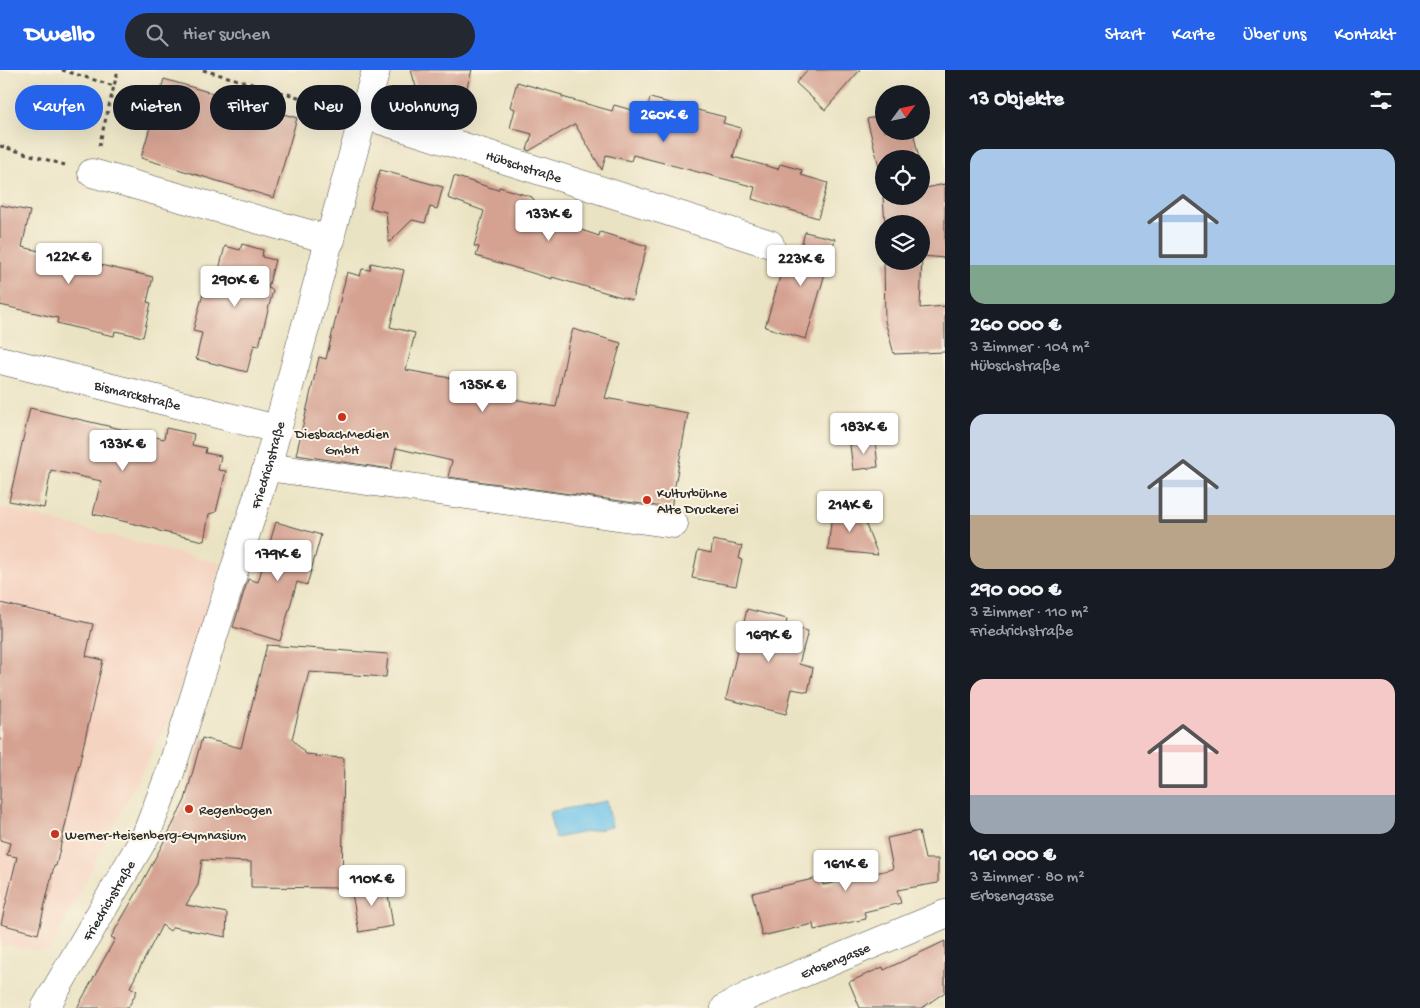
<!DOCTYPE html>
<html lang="de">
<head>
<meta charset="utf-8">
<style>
	body { margin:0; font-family:"Gochi Hand",sans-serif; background:#242831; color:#f1f3f6; height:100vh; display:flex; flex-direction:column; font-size:19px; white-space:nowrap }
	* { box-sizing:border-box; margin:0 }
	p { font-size:16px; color:#9ea1a6 }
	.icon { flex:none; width:28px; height:28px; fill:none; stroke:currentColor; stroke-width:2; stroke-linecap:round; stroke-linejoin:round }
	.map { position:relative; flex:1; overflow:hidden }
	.drawer { display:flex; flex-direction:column; background:#171b24; width:475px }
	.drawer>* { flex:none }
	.banner { position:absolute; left:15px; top:15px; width:475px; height:45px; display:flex; gap:10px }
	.needle { width:32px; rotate:57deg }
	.tools { position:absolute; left:875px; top:15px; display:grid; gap:10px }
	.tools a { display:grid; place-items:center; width:55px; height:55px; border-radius:50%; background:#171b24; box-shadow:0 5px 20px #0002; font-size:25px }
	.price { position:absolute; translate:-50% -42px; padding:0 11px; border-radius:5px; background:#fff; color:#222; font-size:16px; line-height:32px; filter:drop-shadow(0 1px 2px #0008) }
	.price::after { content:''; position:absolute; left:50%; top:30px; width:15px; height:11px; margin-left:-8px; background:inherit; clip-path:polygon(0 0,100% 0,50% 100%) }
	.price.on { background:#2563eb; color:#fff }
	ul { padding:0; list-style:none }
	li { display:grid; align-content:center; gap:10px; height:265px; padding:0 25px }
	li span { display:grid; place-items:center; height:155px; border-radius:15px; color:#555 }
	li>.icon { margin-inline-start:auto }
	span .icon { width:90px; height:90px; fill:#fffc; stroke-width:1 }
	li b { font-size:21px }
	h2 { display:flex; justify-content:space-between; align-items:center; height:60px; padding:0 25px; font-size:21px }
	.chip { padding:0 18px; border-radius:22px; background:#171b24; box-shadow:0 5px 20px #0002; font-size:18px; line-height:45px }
	.chip.on { background:#2563eb; color:#fff }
	header { display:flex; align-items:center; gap:30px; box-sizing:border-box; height:70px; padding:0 25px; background:#2563eb; color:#fff }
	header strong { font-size:24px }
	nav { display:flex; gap:28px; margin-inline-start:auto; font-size:18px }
	.search { width:350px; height:45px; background:#242831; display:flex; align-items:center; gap:12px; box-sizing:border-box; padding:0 18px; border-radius:28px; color:#9ea1a6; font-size:19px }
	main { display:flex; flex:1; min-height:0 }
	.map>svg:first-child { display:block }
</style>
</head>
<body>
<header>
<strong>Dwello</strong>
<div class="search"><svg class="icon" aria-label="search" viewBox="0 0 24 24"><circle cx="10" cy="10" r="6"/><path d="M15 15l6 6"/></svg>Hier suchen</div>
<nav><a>Start</a><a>Karte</a><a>Über uns</a><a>Kontakt</a></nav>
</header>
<main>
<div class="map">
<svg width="945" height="938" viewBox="0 0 945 938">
	<rect width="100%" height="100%" fill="#fcf5e5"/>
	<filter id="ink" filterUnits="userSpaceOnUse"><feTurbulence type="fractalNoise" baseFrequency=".02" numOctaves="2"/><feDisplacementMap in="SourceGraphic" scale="10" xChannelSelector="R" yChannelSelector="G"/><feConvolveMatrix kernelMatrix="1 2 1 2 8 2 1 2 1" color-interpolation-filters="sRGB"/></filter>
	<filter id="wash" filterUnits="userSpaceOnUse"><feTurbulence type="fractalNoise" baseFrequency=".0096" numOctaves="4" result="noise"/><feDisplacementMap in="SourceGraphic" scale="20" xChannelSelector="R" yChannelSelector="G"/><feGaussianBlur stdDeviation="1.12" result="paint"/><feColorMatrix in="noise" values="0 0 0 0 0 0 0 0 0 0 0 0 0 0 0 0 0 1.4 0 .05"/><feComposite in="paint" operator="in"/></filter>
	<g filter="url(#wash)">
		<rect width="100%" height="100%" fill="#eae3c3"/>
		<!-- built -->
		<polygon fill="#f5d3c1" points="0,437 222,494 167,653 49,881 0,875"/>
		<!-- water -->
		<polygon fill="#6cc3e9" stroke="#4c778a" points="607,731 612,757 555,768 549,742"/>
		<g id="blocks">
			<!-- building -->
			<g fill="#d5a292">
				<polygon points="411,0 472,0 460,41 413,27 416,17"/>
				<polygon points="807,0 860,0 825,40 796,13"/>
				<polygon points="164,9 297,48 274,128 141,88"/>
				<polygon points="517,12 562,25 562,27 612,41 614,35 646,44 650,28 725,47 723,53 741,58 733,87 778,99 780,94 802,100 801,105 828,113 818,148 752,129 755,117 633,85 631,91 606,85 602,100 575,54 529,81 527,80 532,64 510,58 515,39 510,37"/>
				<polygon points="884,45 884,61 913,61 919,89 884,89 884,116 867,49"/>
				<polygon points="380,100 443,117 437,139 430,137 425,153 412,150 389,173 386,142 370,138"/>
				<polygon points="454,106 498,120 499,117 532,127 543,147 599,166 600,162 647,176 632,230 552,207 552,209 476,186 479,177 474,176 484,141 448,128"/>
				<polygon points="945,114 945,188 922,186 920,238 945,236 945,282 894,284 885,251 884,191 921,191 921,154 885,154 883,127 921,126 921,119"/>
				<polygon points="0,135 30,141 22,177 153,207 147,232 151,233 143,267 115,261 114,266 72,257 57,253 58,248 0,235"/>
				<polygon points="805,162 835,169 806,269 765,257 785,190 796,194"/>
				<polygon points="242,174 263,180 262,187 275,190 268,218 273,220 259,276 254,275 247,302 196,289 202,263 193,261 209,201 218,204 225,176 240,180"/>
				<polygon points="371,193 404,200 390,257 415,263 406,300 456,309 455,318 556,337 568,276 573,259 621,273 605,328 688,343 671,438 448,407 452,391 396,378 391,399 296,385 319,287 326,289 347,202 360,206 362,199 370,200"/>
				<polygon points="30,338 164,369 166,358 194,364 192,375 206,378 205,383 221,386 218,400 226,401 216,442 209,444 204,471 159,461 156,459 93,444 101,411 51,400 44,438 9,431"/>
				<polygon points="875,369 878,397 853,400 850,375"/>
				<polygon points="858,435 878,485 828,480 832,443"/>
				<polygon points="276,452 321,465 307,515 297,512 280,571 233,557 248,509 258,512"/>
				<polygon points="713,470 742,476 739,489 742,490 736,516 692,508 698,480 711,483"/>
				<polygon points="0,533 93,554 86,586 103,590 56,796 54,796 38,864 1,854 17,787 7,785 10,773 0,770"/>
				<polygon points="747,539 787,549 786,555 808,561 799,594 813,598 808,622 792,619 786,644 726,629"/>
				<polygon points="267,575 388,584 386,607 309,602 292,669 306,684 316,685 315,686 344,688 342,818 251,817 251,792 202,790 198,815 186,835 227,843 226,867 173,857 170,861 162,855 130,917 137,921 128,938 77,938 115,869 111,867 136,824 168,764 185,730 202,668 241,678"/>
				<polygon points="919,761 925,789 938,789 938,813 897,820 901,833 864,842 866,849 814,860 813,854 762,866 752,823 822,807 823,815 893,799 887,768"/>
				<polygon points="386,812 393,856 359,862 351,818"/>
				<polygon points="945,871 945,922 922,938 860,938 849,912 883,897 884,900"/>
			</g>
		</g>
	</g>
	<g filter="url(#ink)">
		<use href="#blocks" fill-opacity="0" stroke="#484742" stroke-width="1"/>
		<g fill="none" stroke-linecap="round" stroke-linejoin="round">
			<defs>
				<g id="minor">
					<path id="s1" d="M 364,45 L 770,174"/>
					<polyline points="92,103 331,170"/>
					<path id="s2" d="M 0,290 L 277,359"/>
					<polyline points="267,397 674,454"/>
					<path id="s3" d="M 45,938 L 146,765 L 170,703 L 267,397 L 376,0"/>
					<path id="s4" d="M 725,938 L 750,925 L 945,844"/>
				</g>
			</defs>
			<!-- minor casing -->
			<use href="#minor" stroke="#484742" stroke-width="29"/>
			<!-- path -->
			<g stroke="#484742" stroke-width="3" stroke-dasharray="4 4" stroke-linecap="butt">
				<polyline points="62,0 114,16 118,0"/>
				<polyline points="203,0 337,38"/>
				<polyline points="0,76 65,95"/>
				<polyline points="99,76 114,16"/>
			</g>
			<!-- minor -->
			<use href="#minor" stroke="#fff" stroke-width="28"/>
		</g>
	</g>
	<!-- markers -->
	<g fill="#c8321e" stroke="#fcf5e5" stroke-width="2">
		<circle cx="342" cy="347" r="5"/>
		<circle cx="647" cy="430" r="5"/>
		<circle cx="189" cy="739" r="5"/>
		<circle cx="55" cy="764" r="5"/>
	</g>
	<g text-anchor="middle" stroke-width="4" stroke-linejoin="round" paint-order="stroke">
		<!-- street labels -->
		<g font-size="14" fill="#2b2b2b" stroke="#fcf5e5">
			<text dy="5" stroke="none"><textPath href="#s1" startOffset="168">Hübschstraße</textPath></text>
			<text dy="5" stroke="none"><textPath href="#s2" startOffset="142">Bismarckstraße</textPath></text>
			<text dy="5" stroke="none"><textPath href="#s3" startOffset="590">Friedrichstraße</textPath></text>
			<text dy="5" stroke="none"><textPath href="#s3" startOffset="125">Friedrichstraße</textPath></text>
			<text dy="5" stroke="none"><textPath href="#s4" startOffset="120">Erbsengasse</textPath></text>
		</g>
		<!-- poi labels -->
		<g font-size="14" fill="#2b2b2b" stroke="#fcf5e5" text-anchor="start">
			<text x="342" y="368" text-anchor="middle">DiesbachMedien<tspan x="342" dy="16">GmbH</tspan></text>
			<text x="657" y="427">Kulturbühne<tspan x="657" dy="16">Alte Druckerei</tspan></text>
			<text x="199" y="744">Regenbogen</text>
			<text x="65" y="769">Werner-Heisenberg-Gymnasium</text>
		</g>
	</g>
</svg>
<div class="tools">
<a><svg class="needle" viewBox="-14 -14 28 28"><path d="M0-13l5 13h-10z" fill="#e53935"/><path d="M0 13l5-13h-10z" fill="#9ea1a6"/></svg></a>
<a><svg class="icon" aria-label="locate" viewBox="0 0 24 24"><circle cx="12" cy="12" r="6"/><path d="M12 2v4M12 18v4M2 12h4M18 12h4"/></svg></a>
<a><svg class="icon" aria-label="layers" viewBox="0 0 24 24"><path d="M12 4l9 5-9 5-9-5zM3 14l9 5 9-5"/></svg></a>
</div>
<b class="price on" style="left:664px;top:73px">260K €</b>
<b class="price" style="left:549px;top:172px">133K €</b>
<b class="price" style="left:69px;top:215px">122K €</b>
<b class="price" style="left:801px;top:217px">223K €</b>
<b class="price" style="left:235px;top:238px">290K €</b>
<b class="price" style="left:483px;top:343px">135K €</b>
<b class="price" style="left:864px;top:385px">183K €</b>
<b class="price" style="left:123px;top:402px">133K €</b>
<b class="price" style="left:850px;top:463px">214K €</b>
<b class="price" style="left:278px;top:512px">179K €</b>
<b class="price" style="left:769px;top:593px">169K €</b>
<b class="price" style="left:846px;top:822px">161K €</b>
<b class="price" style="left:372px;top:837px">110K €</b>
<div class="banner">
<a class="chip on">Kaufen</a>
<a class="chip">Mieten</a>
<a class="chip">Filter</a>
<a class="chip">Neu</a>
<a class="chip">Wohnung</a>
</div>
</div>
<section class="drawer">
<h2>13 Objekte<svg class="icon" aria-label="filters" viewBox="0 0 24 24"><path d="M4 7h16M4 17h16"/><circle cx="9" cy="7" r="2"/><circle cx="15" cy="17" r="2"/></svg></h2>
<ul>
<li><span style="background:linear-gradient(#a9c7e8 75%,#7fa58c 0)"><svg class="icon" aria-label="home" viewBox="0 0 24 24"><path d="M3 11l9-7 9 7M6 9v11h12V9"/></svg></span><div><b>260 000 €</b><p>3 Zimmer · 104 m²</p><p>Hübschstraße</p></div></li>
<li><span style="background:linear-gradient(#c9d6e8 65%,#b9a48a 0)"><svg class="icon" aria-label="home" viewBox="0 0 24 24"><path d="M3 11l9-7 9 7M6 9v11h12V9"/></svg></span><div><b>290 000 €</b><p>3 Zimmer · 110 m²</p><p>Friedrichstraße</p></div></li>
<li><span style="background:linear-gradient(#f6c9c9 75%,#9aa5b1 0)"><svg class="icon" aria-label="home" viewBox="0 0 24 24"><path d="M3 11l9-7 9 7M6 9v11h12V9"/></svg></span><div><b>161 000 €</b><p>3 Zimmer · 80 m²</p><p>Erbsengasse</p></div></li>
</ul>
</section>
</main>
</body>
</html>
